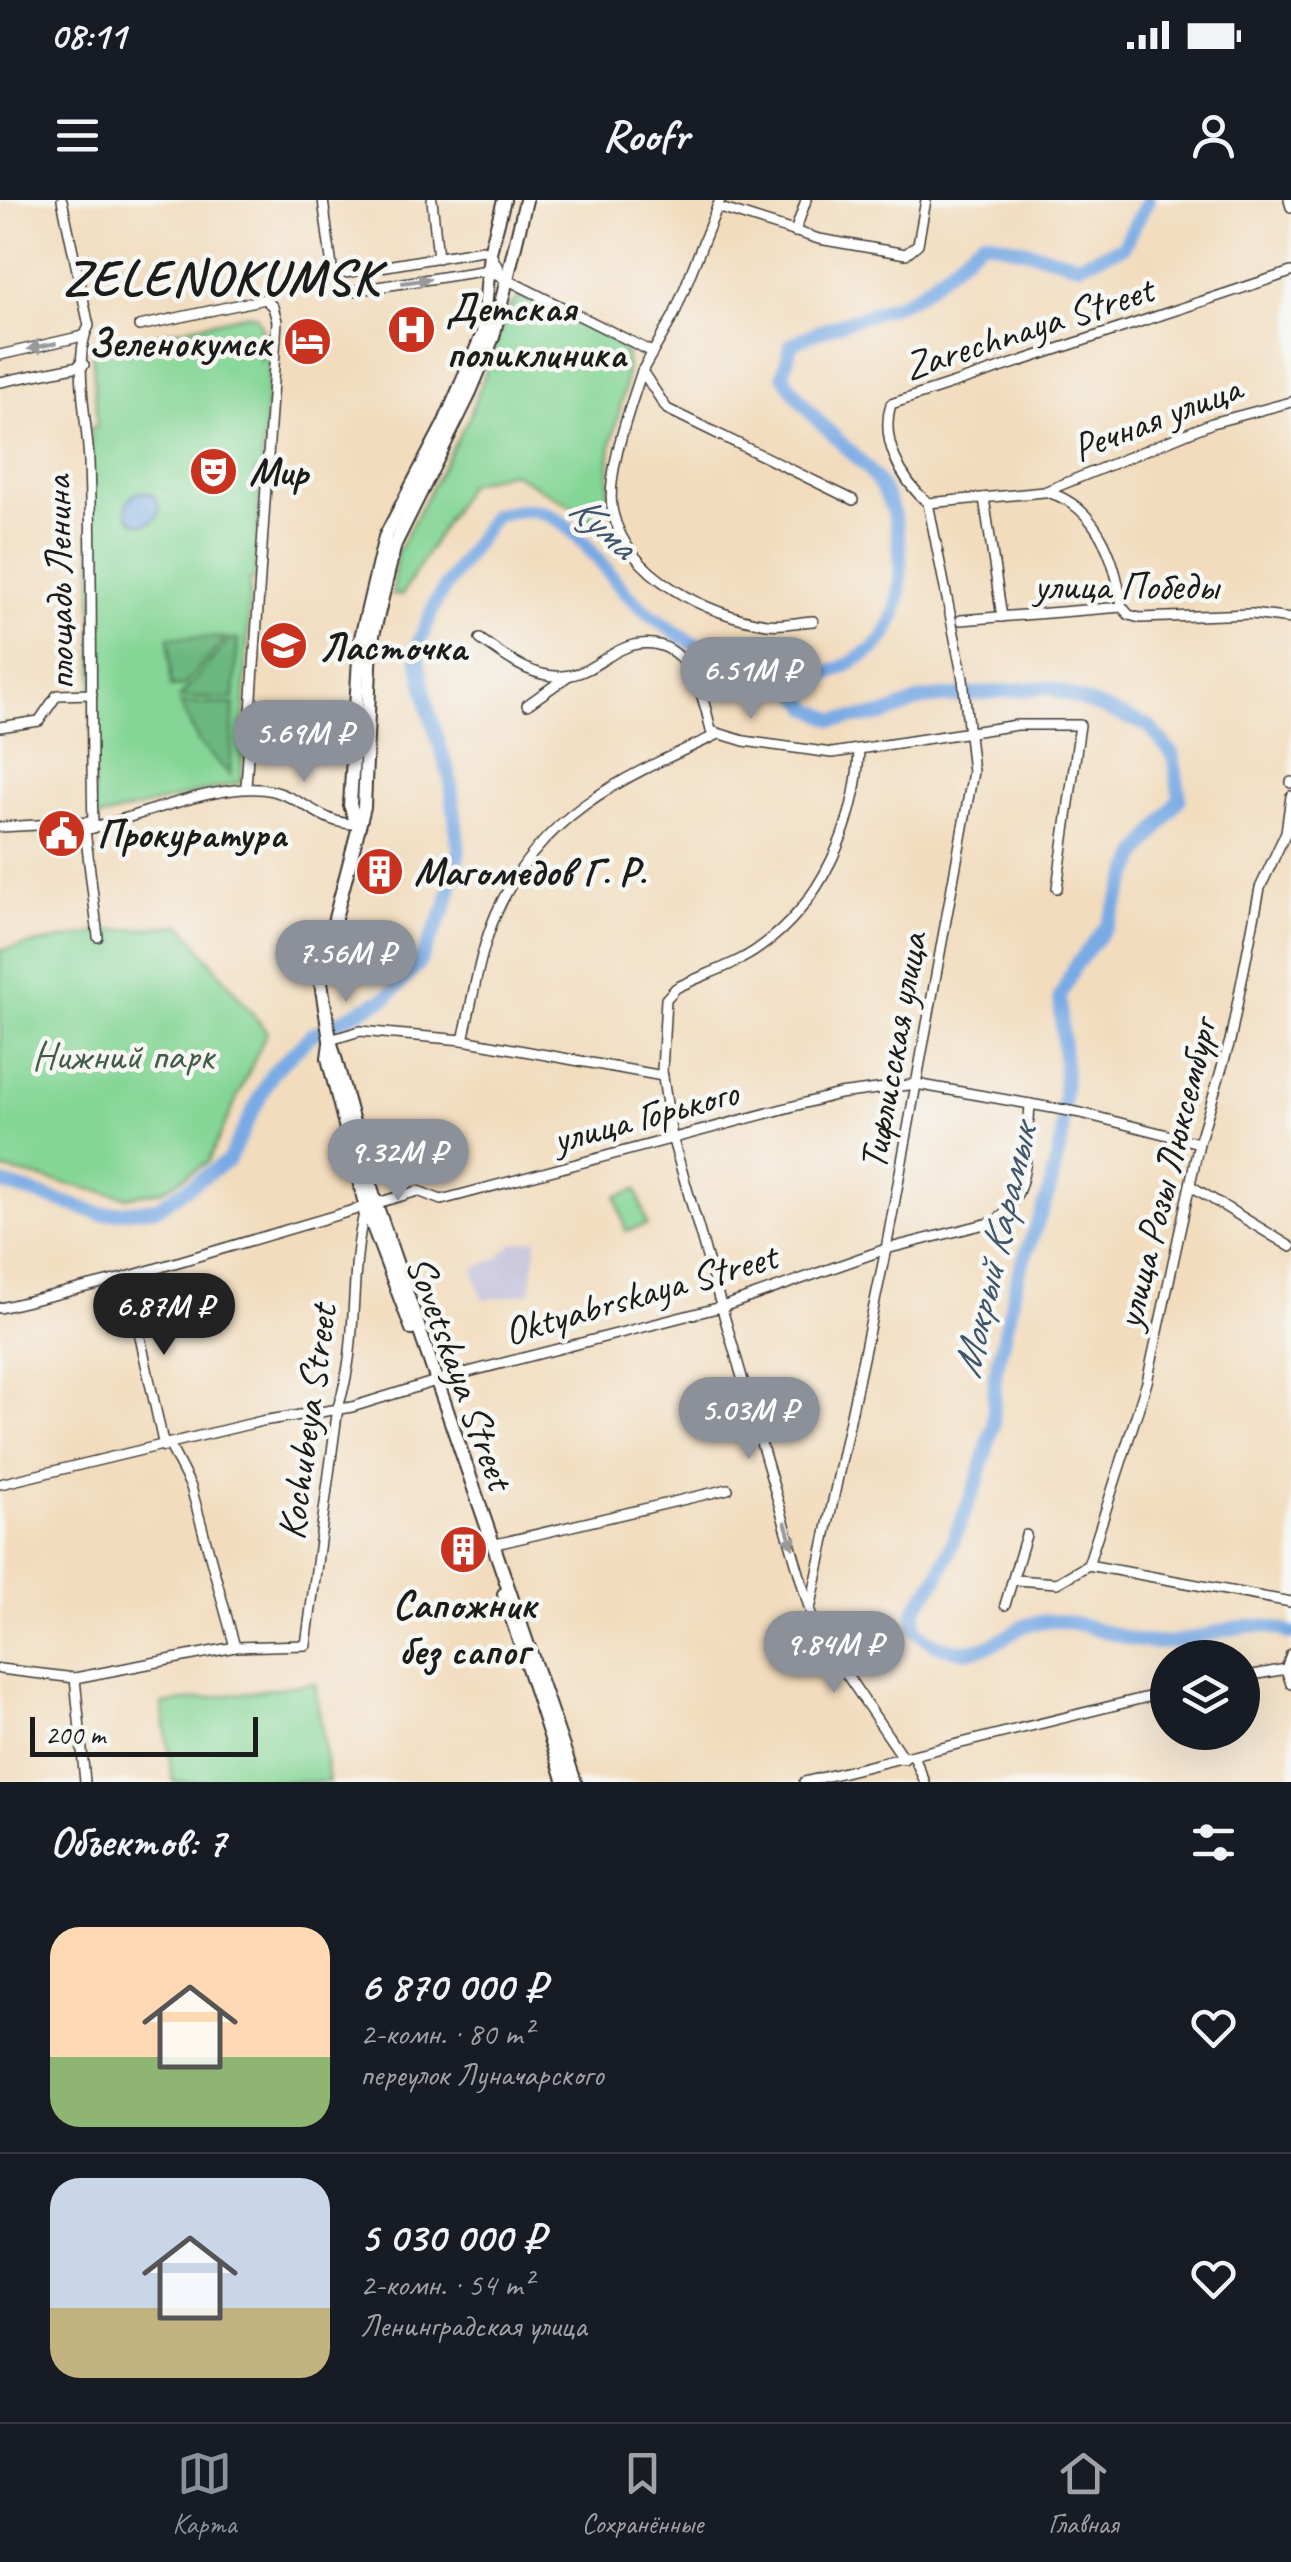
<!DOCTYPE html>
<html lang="ru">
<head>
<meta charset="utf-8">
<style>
	body { margin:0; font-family:Caveat,sans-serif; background:#20242c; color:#f1f3f6; height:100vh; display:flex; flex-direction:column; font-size:38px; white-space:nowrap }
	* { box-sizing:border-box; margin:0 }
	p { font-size:32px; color:#9ea1a6 }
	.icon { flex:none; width:55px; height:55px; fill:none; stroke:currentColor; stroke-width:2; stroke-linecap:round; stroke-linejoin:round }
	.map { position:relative; height:1582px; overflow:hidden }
	.side { display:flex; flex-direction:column; background:#171b24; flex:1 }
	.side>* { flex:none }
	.buttons { position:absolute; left:1150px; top:1440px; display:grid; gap:20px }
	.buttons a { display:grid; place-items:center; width:110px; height:110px; border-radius:50%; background:#171b24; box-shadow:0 10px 40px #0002; font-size:50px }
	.scale { position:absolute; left:30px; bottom:25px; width:228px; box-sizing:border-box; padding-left:10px; border:5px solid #1c1c1c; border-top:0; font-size:28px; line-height:35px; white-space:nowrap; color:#1c1c1c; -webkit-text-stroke:8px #f6f6f2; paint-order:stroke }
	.price { position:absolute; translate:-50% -85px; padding:0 22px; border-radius:35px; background:#8c9099; color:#fff; font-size:32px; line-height:65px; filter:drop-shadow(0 2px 5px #0008) }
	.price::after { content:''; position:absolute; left:50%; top:60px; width:30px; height:22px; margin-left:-15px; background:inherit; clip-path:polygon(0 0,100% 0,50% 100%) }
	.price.on { background:#222; color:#fff }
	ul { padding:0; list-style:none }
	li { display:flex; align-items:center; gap:30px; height:250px; padding:0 50px }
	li+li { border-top:2px solid #363941 }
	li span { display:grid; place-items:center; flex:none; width:280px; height:200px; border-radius:30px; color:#555 }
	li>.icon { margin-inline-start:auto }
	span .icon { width:120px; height:120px; fill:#fffc; stroke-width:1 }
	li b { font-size:42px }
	h2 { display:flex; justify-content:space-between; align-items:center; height:120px; padding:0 50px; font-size:42px }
	.status { display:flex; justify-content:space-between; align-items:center; height:70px; padding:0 50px; background:#171b24; direction:ltr }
	.status svg { height:28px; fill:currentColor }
	header { display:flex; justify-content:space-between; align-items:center; height:130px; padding:0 50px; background:#171b24; font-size:45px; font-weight:700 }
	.tab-bar { display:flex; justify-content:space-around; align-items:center; height:140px; border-top:2px solid #363941; background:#171b24; font-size:28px; color:#9ea1a6 }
	.tab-bar a { display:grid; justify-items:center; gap:5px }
	.tab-bar .on { color:#8c9099 }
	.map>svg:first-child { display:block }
</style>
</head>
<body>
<div class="status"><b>08:11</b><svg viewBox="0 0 49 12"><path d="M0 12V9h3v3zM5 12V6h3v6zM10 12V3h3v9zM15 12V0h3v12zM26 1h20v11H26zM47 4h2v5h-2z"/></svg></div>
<header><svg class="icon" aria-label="menu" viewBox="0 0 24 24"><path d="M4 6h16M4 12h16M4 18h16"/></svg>Roofr<svg class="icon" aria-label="person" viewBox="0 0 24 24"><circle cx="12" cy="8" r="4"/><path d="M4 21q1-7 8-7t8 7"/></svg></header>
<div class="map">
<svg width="1291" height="1582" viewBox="0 0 1291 1582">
	<rect width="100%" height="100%" fill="#f6f6f2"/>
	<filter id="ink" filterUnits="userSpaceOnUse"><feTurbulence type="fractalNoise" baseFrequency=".01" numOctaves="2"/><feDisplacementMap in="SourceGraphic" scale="20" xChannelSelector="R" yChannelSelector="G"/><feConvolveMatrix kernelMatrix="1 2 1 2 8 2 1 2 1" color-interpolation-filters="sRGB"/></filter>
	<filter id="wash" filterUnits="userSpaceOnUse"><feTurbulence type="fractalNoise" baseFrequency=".0048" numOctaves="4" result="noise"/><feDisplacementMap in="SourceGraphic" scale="40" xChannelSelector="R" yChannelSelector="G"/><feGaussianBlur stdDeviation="2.25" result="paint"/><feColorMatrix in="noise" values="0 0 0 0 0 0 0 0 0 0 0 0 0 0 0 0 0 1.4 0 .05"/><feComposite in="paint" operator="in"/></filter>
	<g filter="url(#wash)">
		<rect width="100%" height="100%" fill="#f2dcbd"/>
		<!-- industrial -->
		<polygon fill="#c3c0db" points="537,1039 530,1093 483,1100 473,1069 498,1058 513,1043"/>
		<!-- green -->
		<g fill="#85d696" stroke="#507959" stroke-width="2.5">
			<path d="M 521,96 L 600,130 L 626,153 C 630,187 617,213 611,246 C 607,271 612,302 603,324 L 595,326 L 574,307 L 511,272 L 468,284 L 402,395 L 392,395 L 397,353 L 470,215 L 509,107 Z"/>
			<polygon points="249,114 256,116 262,128 261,163 263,150 270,151 262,270 255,271 255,276 261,277 255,379 250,380 241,582 94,619 91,227 97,226 92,149"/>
			<polygon points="182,725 267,832 208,962 161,991 126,997 0,969 0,750 107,731"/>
			<polygon points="637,990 647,1025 626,1031 616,996"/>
			<polygon points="315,1483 329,1582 173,1582 162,1504"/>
		</g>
		<!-- forest -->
		<g fill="#6cb77f" stroke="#446a4e" stroke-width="2.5">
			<polygon points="169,437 226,438 183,486 171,487"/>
			<polygon points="230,439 238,439 234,499 179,498"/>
			<polygon points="180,504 234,504 230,575 199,543"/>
		</g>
		<!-- water -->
		<circle fill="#79aae4" stroke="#4a6380" stroke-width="2.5" cx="143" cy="308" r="16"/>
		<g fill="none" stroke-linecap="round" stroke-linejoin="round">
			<!-- river -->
			<g stroke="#79aae4" stroke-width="14">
				<path d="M 788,481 L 810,508 L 834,520 L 883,515 L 922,499 L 1048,487 L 1149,526 L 1173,555 L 1180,598 L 1138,655 L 1107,726 L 1075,766 L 1060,797 L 1065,875 L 1062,939 L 1049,992 L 1018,1075 L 995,1175 L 993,1226 L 977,1283 L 938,1377 L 914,1411 L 915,1429 C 934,1449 964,1457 991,1445 C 1008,1438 1020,1424 1039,1422 C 1085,1416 1116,1442 1158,1443 C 1206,1444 1242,1411 1291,1434"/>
				<path d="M 0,983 L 102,1014 L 157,1008 L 228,961 L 272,873 L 311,835 L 387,797 L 418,765 L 446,707 L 459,650 L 450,577 L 429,512 L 416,450 L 436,401 L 494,315 C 505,313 520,309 532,310 C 572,315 602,368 627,394 C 661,428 738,475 786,480 C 815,484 847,466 870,451 C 890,438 899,406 900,384 C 907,256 836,264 783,175 L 791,145 C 827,124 871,117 909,99 C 927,91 964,54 984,40 L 1079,64 L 1123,47 L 1148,0"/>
			</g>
		</g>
	</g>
	<g filter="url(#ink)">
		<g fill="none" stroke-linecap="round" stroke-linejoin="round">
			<defs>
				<g id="street">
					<path d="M 62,0 L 89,126 C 72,156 88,226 89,262 C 93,384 90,506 93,628 L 85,630 L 98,737"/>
					<polyline points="323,0 333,75 345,92 488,70 650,151"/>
					<polyline points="432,0 438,58"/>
					<polyline points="1289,0 1291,7"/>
					<polyline points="717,7 819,39 906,54 918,44 926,0"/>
					<polyline points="795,32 806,0"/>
					<polyline points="333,75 482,50 490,52 504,80"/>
					<polyline points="139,126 265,99 273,107 277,121 246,587"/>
					<polyline points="0,155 83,136"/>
					<polyline points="642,171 674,115 720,0"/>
					<polyline points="0,182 84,165"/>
					<path d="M 1047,292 C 1098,306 1116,361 1122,407"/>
					<polyline points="984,298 1002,417"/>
					<path d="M 928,303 C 900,279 880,239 891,204 L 1291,72"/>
					<polyline points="928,303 1044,292 1212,223 1291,202"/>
					<polyline points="961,420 1122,407 1129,415 1140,418 1252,414 1291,419"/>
					<path d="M 813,421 C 798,422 782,426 767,424 C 707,415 628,377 613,313 C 604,278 631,205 642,171 L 667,209 L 853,300"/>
					<path d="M 480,439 C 506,457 536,482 571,475 C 594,471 611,450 633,445 C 687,433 703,492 711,531 L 744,541 L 832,553 L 1017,525 L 1080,525 L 1057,688"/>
					<polyline points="527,505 568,476"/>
					<polyline points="0,527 39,521 57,495 92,494"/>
					<path d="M 859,549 C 857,623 821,705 759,748 C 736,765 702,775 676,788 L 666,799 L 662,871 L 672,937 L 815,1428 L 904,1559"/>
					<polyline points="1291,582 1291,583"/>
					<polyline points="0,627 93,622"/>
					<path d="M 93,628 C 140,616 228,579 273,591 C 305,599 323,625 357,624"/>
					<polyline points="330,840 360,831 463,840 663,876"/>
					<path d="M 463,840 C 473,799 479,753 496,714 C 540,613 622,578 717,535"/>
					<polyline points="1191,986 1291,1047"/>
					<polyline points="127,1077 164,1247"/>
					<polyline points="0,1108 127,1077 418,991 441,1000 839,894 916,884 1081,913 1199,943"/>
					<polyline points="170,1246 191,1287 235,1447"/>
					<path d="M 0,1284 L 262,1221 L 352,1207 L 449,1177 L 725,1106 L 886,1049 L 993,1022 C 1031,1002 1027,940 1030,904"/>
					<polyline points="496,1344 728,1289"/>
					<polyline points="1088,1365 1147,1182 1199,943 1230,841 1260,688 1286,632 1291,596"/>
					<polyline points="1016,1380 1057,1383 1088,1365 1291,1402"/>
					<polyline points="811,1405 886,1049 973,572 963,479 928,303"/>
					<polyline points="1005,1405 1026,1335"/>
					<polyline points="1291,1454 1286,1469 1291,1484"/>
					<path d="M 0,1469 L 75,1478 L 235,1447 L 306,1445 L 338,1207 C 360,1144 348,1074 365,1010"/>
					<polyline points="1242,1477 1286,1469"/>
					<polyline points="75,1478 85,1582"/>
					<polyline points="914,1557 925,1582"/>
					<polyline points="804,1582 1168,1492"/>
				</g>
				<g id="secondary">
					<polyline points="526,0 493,137 467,199 395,344 371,443 364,607 320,776 330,840 376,1004 575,1582"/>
					<polyline points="357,624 350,605 360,442 385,337 444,224 483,133 490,52 504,0"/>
					<polyline points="330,843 328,858 366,1008 412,1129"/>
					<polyline points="504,1394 565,1582"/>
				</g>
			</defs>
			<!-- street casing -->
			<use href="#street" stroke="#3c3934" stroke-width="12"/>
			<!-- secondary casing -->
			<use href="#secondary" stroke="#3c3934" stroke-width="16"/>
			<!-- street -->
			<use href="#street" stroke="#fff" stroke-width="9"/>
			<!-- secondary -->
			<use href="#secondary" stroke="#fff" stroke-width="12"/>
		</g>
		<!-- one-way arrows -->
		<defs><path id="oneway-solid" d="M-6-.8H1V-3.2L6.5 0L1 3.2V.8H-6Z" transform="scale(2.5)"/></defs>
		<g fill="#999">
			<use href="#oneway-solid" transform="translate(416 81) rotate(-8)"/>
			<use href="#oneway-solid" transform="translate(42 146) rotate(168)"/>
			<use href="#oneway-solid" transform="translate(789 1335) rotate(74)"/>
		</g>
	</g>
	<!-- icons -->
	<defs>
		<symbol id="hospital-disc" viewBox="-11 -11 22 22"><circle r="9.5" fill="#c8321e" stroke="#f6f6f2"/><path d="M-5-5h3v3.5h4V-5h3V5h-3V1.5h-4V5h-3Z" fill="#fff"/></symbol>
		<symbol id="hotel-disc" viewBox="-11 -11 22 22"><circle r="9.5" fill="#c8321e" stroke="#f6f6f2"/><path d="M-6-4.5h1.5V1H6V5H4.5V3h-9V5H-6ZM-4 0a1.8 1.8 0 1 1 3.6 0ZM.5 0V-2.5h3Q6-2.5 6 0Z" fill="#fff"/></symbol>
		<symbol id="theatre-disc" viewBox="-11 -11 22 22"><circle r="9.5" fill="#c8321e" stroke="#f6f6f2"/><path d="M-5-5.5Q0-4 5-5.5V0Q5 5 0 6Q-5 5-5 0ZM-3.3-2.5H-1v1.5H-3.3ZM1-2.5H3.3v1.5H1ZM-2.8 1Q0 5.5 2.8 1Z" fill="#fff"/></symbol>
		<symbol id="school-disc" viewBox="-11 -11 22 22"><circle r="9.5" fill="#c8321e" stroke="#f6f6f2"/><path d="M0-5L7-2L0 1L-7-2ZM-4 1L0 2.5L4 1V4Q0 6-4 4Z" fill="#fff"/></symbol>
		<symbol id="civic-disc" viewBox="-11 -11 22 22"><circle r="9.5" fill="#c8321e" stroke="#f6f6f2"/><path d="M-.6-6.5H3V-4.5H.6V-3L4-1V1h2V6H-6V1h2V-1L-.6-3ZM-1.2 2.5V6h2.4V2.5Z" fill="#fff"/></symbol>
		<symbol id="building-disc" viewBox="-11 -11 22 22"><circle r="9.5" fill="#c8321e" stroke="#f6f6f2"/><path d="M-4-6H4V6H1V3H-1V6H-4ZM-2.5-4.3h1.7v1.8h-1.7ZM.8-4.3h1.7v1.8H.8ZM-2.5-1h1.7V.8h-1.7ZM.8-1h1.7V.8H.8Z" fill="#fff"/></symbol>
	</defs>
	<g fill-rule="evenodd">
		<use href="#hospital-disc" x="384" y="102" width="55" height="55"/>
		<use href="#hotel-disc" x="280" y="114" width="55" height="55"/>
		<use href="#theatre-disc" x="186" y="244" width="55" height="55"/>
		<use href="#school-disc" x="256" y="418" width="55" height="55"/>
		<use href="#civic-disc" x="34" y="606" width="55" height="55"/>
		<use href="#building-disc" x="352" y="644" width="55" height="55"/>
		<use href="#building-disc" x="436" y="1322" width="55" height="55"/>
	</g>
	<g text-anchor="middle" stroke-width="9" stroke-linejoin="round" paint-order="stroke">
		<!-- poi labels -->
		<g font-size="40" font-weight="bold" fill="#1c1c1c" stroke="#f6f6f2" text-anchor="start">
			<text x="446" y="121">Детская<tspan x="446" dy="46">поликлиника</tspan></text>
			<text x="272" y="156" text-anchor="end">Зеленокумск</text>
			<text x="249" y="285">Мир</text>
			<text x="319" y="460">Ласточка</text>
			<text x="97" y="647">Прокуратура</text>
			<text x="414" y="685">Магомедов Г. Р.</text>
			<text x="464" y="1418" text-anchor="middle">Сапожник<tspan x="464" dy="46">без сапог</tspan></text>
		</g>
		<!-- street labels -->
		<g font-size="40" fill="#1c1c1c" stroke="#f6f6f2">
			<text transform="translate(1028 127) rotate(-18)" y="14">Zarechnaya Street</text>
			<text transform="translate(1156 217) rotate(-21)" y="14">Речная улица</text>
			<text transform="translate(58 383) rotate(-91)" y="14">площадь Ленина</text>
			<text x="1126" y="399">улица Победы</text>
			<text transform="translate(892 851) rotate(-80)" y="14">Тифлисская улица</text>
			<text transform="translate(645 915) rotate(-15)" y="14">улица Горького</text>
			<text transform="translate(1165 974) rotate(-76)" y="14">улица Розы Люксембург</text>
			<text transform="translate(640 1093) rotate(-16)" y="14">Oktyabrskaya Street</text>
			<text transform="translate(461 1172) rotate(70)" y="14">Sovetskaya Street</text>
			<text transform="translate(306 1222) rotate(-82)" y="14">Kochubeya Street</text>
		</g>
		<!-- park labels -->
		<g font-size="40" fill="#415d47" stroke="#f6f6f2">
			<text x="123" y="869">Нижний парк</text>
		</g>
		<!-- water labels -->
		<g font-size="42" font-style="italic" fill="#41556c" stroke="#f6f6f2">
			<text transform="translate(604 325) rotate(42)" y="15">Кума</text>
			<text transform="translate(993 1051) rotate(-77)" y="15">Мокрый Карамык</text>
		</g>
		<!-- district labels -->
		<g font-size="50" font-weight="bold" letter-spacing="2.5" fill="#1c1c1c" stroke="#f6f6f2">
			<text x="222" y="94">ZELENOKUMSK</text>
		</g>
	</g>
</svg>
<div class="buttons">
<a><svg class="icon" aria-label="layers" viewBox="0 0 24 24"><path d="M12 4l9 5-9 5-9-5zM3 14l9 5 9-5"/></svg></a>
</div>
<div class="scale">200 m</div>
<b class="price" style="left:751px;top:522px">6.51M ₽</b>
<b class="price" style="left:304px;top:585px">5.69M ₽</b>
<b class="price" style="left:346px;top:805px">7.56M ₽</b>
<b class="price" style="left:398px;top:1004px">9.32M ₽</b>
<b class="price on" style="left:164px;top:1158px">6.87M ₽</b>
<b class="price" style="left:749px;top:1262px">5.03M ₽</b>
<b class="price" style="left:834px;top:1496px">9.84M ₽</b>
</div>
<section class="side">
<h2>Объектов: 7<svg class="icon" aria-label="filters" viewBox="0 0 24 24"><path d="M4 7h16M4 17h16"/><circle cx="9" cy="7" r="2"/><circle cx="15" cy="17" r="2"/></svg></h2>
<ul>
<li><span style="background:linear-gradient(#ffd9b3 65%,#8fb573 0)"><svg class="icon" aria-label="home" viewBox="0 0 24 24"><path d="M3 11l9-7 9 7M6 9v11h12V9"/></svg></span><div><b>6 870 000 ₽</b><p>2-комн. · 80 m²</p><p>переулок Луначарского</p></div><svg class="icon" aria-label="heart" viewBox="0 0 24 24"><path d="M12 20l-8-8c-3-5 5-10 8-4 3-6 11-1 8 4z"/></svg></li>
<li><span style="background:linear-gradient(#c9d6e8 65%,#c2b280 0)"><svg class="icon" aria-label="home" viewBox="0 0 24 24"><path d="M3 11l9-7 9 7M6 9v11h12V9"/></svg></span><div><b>5 030 000 ₽</b><p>2-комн. · 54 m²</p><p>Ленинградская улица</p></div><svg class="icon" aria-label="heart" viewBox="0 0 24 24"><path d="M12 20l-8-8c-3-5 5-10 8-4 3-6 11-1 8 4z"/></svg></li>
</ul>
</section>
<nav class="tab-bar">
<a class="on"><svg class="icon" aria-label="map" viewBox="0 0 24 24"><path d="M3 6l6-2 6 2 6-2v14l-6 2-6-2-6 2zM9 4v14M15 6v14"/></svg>Карта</a>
<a><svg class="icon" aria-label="saved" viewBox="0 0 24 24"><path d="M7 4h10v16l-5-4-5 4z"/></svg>Сохранённые</a>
<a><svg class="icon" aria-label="home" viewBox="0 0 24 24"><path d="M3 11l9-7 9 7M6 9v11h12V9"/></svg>Главная</a>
</nav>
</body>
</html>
